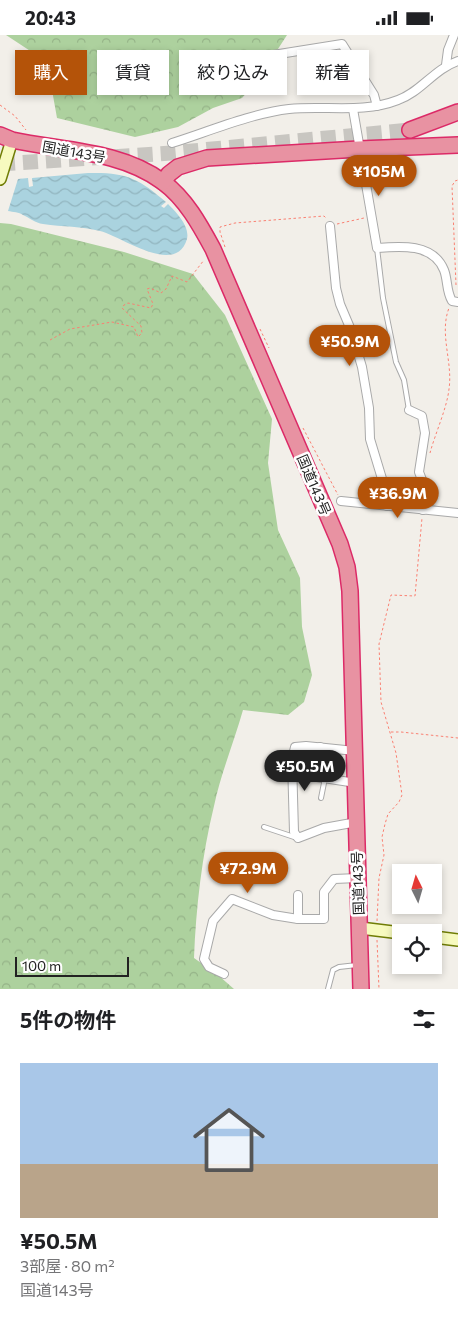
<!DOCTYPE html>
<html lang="ja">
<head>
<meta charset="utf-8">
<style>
	body { margin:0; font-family:Commissioner,"Noto Sans JP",sans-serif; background:#f6f6f6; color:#202124; height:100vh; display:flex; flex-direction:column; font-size:19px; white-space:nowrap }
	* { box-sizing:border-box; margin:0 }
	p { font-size:16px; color:#757577 }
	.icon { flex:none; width:28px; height:28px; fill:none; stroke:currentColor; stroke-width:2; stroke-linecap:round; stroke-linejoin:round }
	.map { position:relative; height:954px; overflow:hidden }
	.drawer { display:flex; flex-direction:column; background:#fff; flex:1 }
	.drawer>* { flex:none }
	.guide { position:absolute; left:15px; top:15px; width:429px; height:45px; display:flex; gap:10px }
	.needle { width:32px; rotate:355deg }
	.fabs { position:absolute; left:392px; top:829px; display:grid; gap:10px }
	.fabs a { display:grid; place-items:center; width:50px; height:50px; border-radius:0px; background:#fff; box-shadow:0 2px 8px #0003; font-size:25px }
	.scale { position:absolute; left:15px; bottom:12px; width:114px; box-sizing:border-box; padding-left:5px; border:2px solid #222; border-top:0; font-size:14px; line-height:18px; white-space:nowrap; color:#222; -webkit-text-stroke:4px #fff; paint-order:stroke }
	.price { position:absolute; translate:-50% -42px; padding:0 11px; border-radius:18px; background:#b45309; color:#fff; font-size:16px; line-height:32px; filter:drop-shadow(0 1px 2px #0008) }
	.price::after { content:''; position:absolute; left:50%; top:30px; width:15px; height:11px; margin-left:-8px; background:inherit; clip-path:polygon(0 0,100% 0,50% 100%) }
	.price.on { background:#222; color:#fff }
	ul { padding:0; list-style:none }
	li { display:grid; align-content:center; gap:10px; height:265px; padding:0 20px }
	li+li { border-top:1px solid #e0e0e0 }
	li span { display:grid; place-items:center; height:155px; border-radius:0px; color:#555 }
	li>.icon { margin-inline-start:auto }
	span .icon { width:90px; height:90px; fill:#fffc; stroke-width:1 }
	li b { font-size:21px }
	h2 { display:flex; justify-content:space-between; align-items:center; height:60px; padding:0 20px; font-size:21px }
	.chip { padding:0 18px; border-radius:0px; background:#fff; box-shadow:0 2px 8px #0003; font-size:18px; line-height:45px }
	.chip.on { background:#b45309; color:#fff }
	.status { display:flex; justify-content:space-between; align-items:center; height:35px; padding:0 25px; background:#fff; direction:ltr }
	.status svg { height:14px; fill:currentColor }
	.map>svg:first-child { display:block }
</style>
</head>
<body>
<div class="status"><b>20:43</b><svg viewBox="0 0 49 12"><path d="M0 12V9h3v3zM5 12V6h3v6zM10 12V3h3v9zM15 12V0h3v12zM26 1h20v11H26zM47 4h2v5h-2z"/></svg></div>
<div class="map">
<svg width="458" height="954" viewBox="0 0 458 954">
	<defs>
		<pattern id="forest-crowns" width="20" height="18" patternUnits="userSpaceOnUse" patternTransform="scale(1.25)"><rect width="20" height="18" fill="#add19e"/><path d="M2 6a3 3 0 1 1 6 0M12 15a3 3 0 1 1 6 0" fill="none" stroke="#95b388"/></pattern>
		<pattern id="water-waves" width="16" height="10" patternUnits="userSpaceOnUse" patternTransform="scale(1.25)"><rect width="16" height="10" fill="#aad3df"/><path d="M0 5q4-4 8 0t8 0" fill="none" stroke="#92b5bf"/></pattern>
	</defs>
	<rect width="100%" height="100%" fill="#f2efe9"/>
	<!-- forest -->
	<g fill="url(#forest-crowns)">
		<polygon points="6,0 287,0 258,45 242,63 213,73 178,92 135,102 57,83 47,27"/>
		<path d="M 0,188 L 11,189 L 124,217 L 193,239 L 225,280 L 272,384 L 268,428 L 278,495 L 300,543 L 302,592 L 312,640 L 304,667 L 288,680 L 243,675 C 234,707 221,738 214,771 C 202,820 196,872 194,923 L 218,940 L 234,954 L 0,954 Z"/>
	</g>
	<!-- water -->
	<path fill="url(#water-waves)" d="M 88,138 C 126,137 138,143 166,167 L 161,171 L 164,173 L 168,169 C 176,177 190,191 187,204 C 176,242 121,201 100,196 C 81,191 63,192 43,189 C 35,188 30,183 23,180 C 19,177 13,177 8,176 L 18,144 L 28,143 L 29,152 L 33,151 L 32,143 Z"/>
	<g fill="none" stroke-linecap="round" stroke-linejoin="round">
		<!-- highway-tunnel -->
		<polyline stroke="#c8c6c1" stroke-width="15" stroke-dasharray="15 8" stroke-linecap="butt" points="0,129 171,118 410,95"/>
		<defs>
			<g id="lane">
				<polyline points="377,213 383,263 396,327 404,345 409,375"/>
				<polyline points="321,763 325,743"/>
				<polyline points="264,792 297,803"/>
				<polyline points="328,954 333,935 339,932 357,930"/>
			</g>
			<g id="street">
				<polyline points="273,20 342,9 374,60 377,71"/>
				<polyline points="446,30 448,15 454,0"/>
				<path d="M 353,74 L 377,213 C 400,211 433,208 444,235 C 448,245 446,256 452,266 L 458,267"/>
				<path d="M 172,108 C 207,97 253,78 289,74 C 325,70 362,79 398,65 C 421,57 434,34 458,26"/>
				<polyline points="330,191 336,253 340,269 351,295 362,332 369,373 370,404 383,447 387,471"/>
				<polyline points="409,375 422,381 425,398 419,437 424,450 423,475"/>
				<polyline points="341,466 458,478"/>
				<polyline points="320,712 317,742 356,748"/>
				<polyline points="355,716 306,711 295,712 292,725 294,797 298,803 324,793 357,787"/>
				<polyline points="298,860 298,884"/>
				<polyline points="224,939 209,932 204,924 213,886 232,864 273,880 298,884 324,884 324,857 334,844 358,843"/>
			</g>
			<g id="secondary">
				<polyline points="0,144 12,105"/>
				<polyline points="360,893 401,898"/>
				<polyline points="434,902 458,905"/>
			</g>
			<g id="highway">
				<polyline points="410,95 458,77"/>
				<path d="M 0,100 L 12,105 C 62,116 120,115 163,147 C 186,164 200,190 213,214 L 340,509 L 347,532 L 350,556 L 361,954"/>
				<polyline points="163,147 169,139 178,132 207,123 359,114 458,110"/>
			</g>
		</defs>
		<!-- lane casing -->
		<use href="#lane" stroke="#a9a9a9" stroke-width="6"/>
		<!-- street casing -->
		<use href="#street" stroke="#a9a9a9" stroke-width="10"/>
		<!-- secondary casing -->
		<use href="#secondary" stroke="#707d05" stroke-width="14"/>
		<!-- highway casing -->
		<use href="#highway" stroke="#dc2a67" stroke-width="18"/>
		<!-- path -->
		<g stroke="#fa8072" stroke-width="1" stroke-dasharray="2.5 2.5" stroke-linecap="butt">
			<polyline points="0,70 15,81 26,95"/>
			<polyline points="337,189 364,183"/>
			<polyline points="225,212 220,197 220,192 235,188 324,181 326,183"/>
			<polyline points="456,250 452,151 455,146 458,145"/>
			<polyline points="260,294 269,313"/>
			<polyline points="50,305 70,294 112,287 134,292 138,302 142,298 141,291 122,273 124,270 128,268 151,273 153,269 147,254 150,253 161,258 166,254 172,241 187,247 204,225"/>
			<polyline points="303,393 338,460"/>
			<path d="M 430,418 C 435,399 447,373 449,354 C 453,327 439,299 449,273"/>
			<polyline points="391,697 401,697 458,703"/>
			<polyline points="377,886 379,843 384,820 382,802 385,789 388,779 399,767 402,760 396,718 381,667 379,609 391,560 415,561 422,483"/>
			<polyline points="377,905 379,954"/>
		</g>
		<!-- lane -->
		<use href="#lane" stroke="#fff" stroke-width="4"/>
		<!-- street -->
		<use href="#street" stroke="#fff" stroke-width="8"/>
		<!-- secondary -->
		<use href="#secondary" stroke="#f7fabf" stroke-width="11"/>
		<!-- highway -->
		<use href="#highway" stroke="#e892a2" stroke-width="15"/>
	</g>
	<g text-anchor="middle" stroke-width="5" stroke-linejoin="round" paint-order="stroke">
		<!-- street labels -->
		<g font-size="14" fill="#222" stroke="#fff">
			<text transform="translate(74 117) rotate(10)" y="5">国道143号</text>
			<text transform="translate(314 450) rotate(67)" y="5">国道143号</text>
			<text transform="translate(358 848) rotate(-92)" y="5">国道143号</text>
		</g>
	</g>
</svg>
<div class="fabs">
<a><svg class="needle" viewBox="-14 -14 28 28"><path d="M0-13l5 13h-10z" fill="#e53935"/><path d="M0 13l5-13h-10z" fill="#757577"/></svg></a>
<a><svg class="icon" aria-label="locate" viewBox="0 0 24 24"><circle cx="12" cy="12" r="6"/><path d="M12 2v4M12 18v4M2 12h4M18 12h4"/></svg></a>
</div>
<div class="scale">100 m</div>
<b class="price" style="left:379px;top:162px">¥105M</b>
<b class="price" style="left:350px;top:332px">¥50.9M</b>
<b class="price" style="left:398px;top:484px">¥36.9M</b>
<b class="price on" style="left:305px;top:757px">¥50.5M</b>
<b class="price" style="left:248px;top:859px">¥72.9M</b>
<div class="guide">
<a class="chip on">購入</a>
<a class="chip">賃貸</a>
<a class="chip">絞り込み</a>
<a class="chip">新着</a>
</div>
</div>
<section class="drawer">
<h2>5件の物件<svg class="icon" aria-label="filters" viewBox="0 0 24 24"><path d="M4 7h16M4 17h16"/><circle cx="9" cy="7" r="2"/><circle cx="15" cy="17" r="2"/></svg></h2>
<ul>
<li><span style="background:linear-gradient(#a9c7e8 65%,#b9a48a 0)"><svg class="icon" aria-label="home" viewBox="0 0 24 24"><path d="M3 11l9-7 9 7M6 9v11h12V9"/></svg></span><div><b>¥50.5M</b><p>3部屋 · 80 m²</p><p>国道143号</p></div></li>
</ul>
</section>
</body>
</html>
